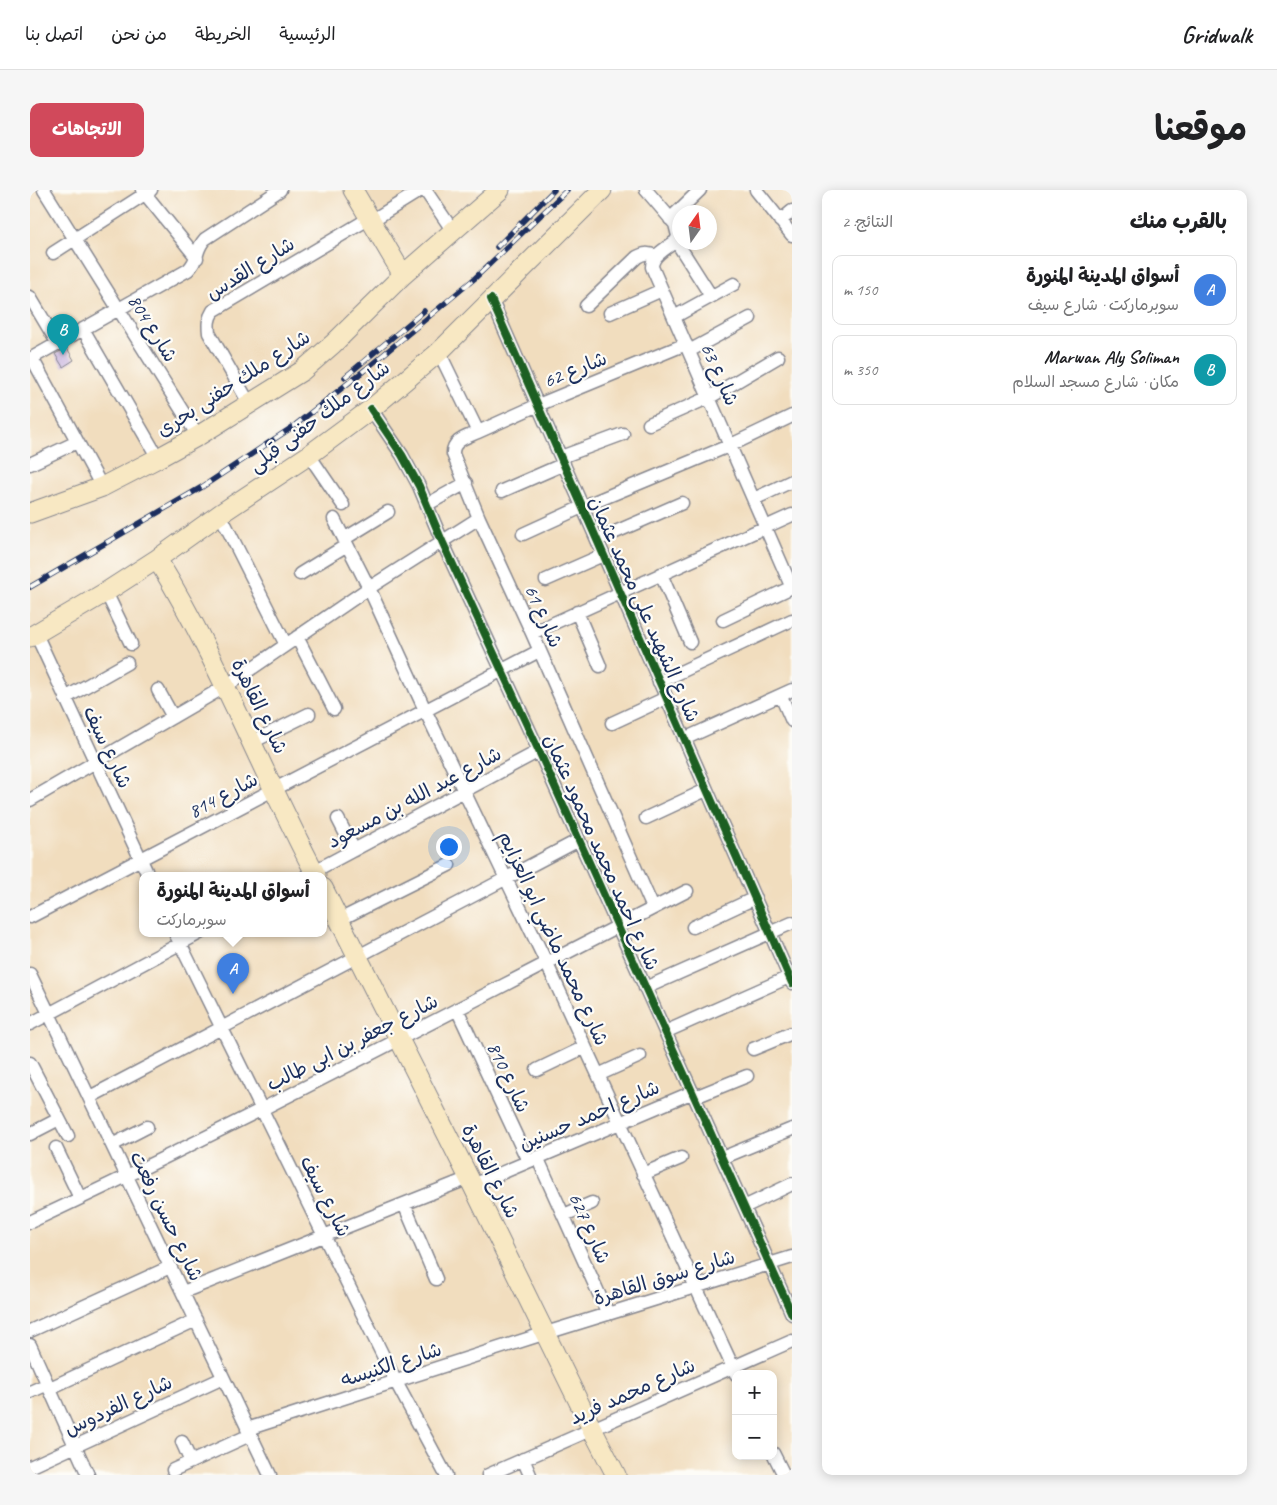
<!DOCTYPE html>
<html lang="ar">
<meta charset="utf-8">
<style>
body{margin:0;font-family:Caveat,"Playpen Sans Arabic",sans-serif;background:#f6f6f6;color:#202124;direction:rtl}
.controls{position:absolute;right:15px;bottom:15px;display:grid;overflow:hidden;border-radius:10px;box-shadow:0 2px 12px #0003}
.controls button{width:45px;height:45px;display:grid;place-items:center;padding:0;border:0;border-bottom:1px solid #e0e0e0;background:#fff;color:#202124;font:25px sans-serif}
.compass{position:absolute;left:642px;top:15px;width:45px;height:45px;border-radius:50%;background:#fff;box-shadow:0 2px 12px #0003;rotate:14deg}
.you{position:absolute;left:418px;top:656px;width:18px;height:18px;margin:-12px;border:4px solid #fff;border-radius:50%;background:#1a73e8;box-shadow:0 0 0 8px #1a73e833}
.badge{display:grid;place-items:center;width:32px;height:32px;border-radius:50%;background:#d1495b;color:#fff;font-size:16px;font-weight:700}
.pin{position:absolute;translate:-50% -41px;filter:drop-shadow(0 1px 2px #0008)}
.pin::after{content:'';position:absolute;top:26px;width:18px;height:15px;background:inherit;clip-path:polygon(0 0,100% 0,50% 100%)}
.popup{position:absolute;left:109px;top:682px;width:188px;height:65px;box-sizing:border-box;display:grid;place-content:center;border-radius:10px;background:#fff;filter:drop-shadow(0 1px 4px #0005);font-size:16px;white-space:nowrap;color:#757577}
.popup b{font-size:19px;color:#202124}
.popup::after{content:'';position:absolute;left:50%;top:100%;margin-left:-10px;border:10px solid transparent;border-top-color:#fff}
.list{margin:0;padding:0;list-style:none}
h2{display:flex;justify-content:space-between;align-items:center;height:65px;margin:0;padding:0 20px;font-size:21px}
h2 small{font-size:16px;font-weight:400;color:#757577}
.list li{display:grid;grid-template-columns:32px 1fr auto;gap:15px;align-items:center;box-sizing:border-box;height:70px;margin:0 10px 10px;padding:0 10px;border:1px solid #e0e0e0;border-radius:10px}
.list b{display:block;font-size:19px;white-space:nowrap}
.list p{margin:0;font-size:16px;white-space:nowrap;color:#757577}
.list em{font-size:16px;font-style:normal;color:#757577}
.map{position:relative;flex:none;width:762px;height:1285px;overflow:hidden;direction:ltr;border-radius:10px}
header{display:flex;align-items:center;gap:30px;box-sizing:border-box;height:70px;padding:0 25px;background:#fff;border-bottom:1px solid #e0e0e0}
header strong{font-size:24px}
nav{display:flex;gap:28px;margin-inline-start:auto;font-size:18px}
.intro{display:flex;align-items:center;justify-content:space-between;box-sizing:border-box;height:120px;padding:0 30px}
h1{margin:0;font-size:35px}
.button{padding:12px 22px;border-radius:10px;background:#d1495b;color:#fff;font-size:18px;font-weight:700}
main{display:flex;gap:30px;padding:0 30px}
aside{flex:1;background:#fff;border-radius:10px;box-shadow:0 2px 12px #0003}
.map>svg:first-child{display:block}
.building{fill:#bfa8da}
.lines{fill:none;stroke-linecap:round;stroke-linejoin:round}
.street-casing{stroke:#86868e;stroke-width:15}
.secondary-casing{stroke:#86868e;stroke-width:21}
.street{stroke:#fff;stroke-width:12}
.secondary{stroke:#f8e8c3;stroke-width:19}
.rail-casing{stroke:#1b2f5e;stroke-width:5.5}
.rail{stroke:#fdfcf7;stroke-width:4;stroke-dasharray:11;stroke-linecap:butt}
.cycleway-casing{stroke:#fdfcf7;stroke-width:11}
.cycleway{stroke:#1b5e20;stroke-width:8}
.labels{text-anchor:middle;stroke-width:4.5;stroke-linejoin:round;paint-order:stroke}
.street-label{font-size:20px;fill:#1b2f5e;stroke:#fdfcf7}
</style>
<header>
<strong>Gridwalk</strong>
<nav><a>الرئيسية</a><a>الخريطة</a><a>من نحن</a><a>اتصل بنا</a></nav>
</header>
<div class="intro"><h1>موقعنا</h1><a class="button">الاتجاهات</a></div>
<main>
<aside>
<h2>بالقرب منك<small>النتائج: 2</small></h2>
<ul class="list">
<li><span class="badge" style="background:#3f7fe0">A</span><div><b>أسواق المدينة المنورة</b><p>سوبرماركت · شارع سيف</p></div><em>150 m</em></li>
<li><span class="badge" style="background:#0f9aa8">B</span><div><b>Marwan Aly Soliman</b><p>مكان · شارع مسجد السلام</p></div><em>350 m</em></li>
</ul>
</aside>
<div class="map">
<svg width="762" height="1285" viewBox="0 0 762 1285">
<rect width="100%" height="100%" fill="#fdfcf7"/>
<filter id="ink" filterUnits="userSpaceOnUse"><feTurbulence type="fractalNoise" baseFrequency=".02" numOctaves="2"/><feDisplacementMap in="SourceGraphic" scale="10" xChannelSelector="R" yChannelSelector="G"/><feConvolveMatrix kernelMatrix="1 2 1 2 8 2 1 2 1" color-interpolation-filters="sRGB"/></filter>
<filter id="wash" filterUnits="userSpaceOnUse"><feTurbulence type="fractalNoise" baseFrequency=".0096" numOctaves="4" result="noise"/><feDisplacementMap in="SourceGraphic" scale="20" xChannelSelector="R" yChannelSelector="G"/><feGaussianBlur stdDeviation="1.12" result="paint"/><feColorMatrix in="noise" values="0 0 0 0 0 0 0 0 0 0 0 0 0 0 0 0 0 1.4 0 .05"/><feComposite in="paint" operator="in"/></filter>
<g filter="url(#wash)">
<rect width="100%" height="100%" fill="#f1ddbe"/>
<g id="blocks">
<path class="building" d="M 37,158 L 44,170 L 33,177 L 25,164 Z"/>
</g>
</g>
<g filter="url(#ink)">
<use href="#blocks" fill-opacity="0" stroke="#86868e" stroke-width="1"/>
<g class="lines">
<defs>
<path id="street" d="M 14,0 L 168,246
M 112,0 L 167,68
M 395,0 L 423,41
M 616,0 L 645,34 L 648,46 L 646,51 C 637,58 622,65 622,77 L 762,398
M 726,0 L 762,45
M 640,29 L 670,0
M 341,31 L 391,0
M 750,31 L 762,21
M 646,51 L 681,106
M 23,63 L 121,0
M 0,107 L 28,154
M 461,109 L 762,793
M 556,116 L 607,67 C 614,63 618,63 626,66
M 580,123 L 632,100
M 644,127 L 704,94
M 53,139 L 128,268
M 659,161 L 720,128
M 409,162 L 448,242 C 437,247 422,250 423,264 L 449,328 L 502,443 L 623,718
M 2,168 L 72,297
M 0,169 L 158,80 C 170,68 164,61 175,49 L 250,0
M 219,213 L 179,143 C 178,134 178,129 183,121 L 340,28
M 341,219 L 372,265 L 389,296 L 412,351 L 509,561 L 762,1124
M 619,234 L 680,207 L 748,167
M 448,242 L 508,215 L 656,154
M 279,265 L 313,315
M 531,267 L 593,244
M 0,274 L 47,252
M 472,301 L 534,274
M 724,309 L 762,291
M 398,314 L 436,293
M 190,324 L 256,455
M 304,329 L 339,398 L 395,520 L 516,772 L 706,1184
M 493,344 L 552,317 L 701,255 L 762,226
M 314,349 L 358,322
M 567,350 L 652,313
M 270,384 L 317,355
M 631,384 L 660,452
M 516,390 L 573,365
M 76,402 L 101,454
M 547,422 L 570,476
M 693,430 L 762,397
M 502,443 L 762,325
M 6,444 L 118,685
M 267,447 L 304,519
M 629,492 L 762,430
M 128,500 L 143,527
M 751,506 L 762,531
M 35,508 L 97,473
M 582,533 L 636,508
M 654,549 L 762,500
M 222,552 L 279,524
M 0,610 L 196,496 L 339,398 L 449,328
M 616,628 L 676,600
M 308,629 L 324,660
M 277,685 L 509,561
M 0,727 L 509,461
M 309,730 L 419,675
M 663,737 L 725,708
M 145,743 L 366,1192 L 416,1285
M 0,784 L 240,1285
M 615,798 L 762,733
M 427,819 L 498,971
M 0,834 L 170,743
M 635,842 L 759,787
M 723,859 L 762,843
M 0,873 L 38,946
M 507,880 L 555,857
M 568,885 L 610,866
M 60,907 L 549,650
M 665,907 L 717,886
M 0,944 L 29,929
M 82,955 L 117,937
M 26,958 L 50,1008
M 507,967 L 578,1124
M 692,968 L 762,939
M 613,984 L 651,968
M 443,995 L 663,902
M 374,1014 L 406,1089
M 714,1017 L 762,994
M 534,1025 L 562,1013
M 0,1032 C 223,928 439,812 657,701
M 153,1102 L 439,988
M 0,1141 L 140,1077
M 0,1155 L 58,1285
M 20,1198 L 166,1130
M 0,1202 L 18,1194
M 217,1239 L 516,1143 L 762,1067
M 152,1252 L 161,1272
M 743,1263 L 754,1285
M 493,1269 L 500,1285
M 0,1277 L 193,1188
M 143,1280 L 220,1245
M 458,1285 L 762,1151"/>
<path id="secondary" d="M 323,0 L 373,85
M 0,323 L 72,297 L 128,268 L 168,246 L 272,181 L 303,154 L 373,85 L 470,0
M 127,369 C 189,470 231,581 286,685
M 0,447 L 76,402 L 127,369 L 190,324 L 279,265 L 341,219 L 409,162 L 572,0
M 293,698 L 439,988 L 562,1239 L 586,1285"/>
</defs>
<use href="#street" class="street-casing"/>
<use href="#secondary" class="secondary-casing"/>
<use href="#street" class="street"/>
<use href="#secondary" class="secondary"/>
<defs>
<path id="rail" d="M 467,57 L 524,0
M 315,187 L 394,121
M 0,397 L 172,297 L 264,236 L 336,179 L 444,89 L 537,0"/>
</defs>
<use href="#rail" class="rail-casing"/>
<use href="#rail" class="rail"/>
<defs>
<path id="cycleway" d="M 461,109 L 762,793
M 341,219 L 372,265 L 389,296 L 412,351 L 509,561 L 762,1124"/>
</defs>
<use href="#cycleway" class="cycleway-casing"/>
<use href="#cycleway" class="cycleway"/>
</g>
</g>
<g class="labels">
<g class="street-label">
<text transform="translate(220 78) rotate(-32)" y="7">شارع القدس</text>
<text transform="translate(123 138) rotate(58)" y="7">شارع 804</text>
<text transform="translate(545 179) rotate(-22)" y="7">شارع 62</text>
<text transform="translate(690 184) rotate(66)" y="7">شارع 63</text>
<text transform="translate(203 193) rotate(-33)" y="7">شارع ملك حفنى بحرى</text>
<text transform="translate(289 226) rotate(-37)" y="7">شارع ملك حفنى قبلى</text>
<text transform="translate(615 419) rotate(66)" y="7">شارع الشهيد على محمد عثمان</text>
<text transform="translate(514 426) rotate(66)" y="7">شارع 61</text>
<text transform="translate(230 516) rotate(64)" y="7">شارع القاهرة</text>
<text transform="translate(78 557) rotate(65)" y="7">شارع سيف</text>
<text transform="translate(193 605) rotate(-28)" y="7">شارع 814</text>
<text transform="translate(384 607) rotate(-28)" y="7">شارع عبد الله بن مسعود</text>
<text transform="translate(572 662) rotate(66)" y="7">شارع احمد محمد محمود عثمان</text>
<text transform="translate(524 748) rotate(65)" y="7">شارع محمد ماضي ابو العزايم</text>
<text transform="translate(322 852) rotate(-27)" y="7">شارع جعفر بن ابى طالب</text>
<text transform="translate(479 887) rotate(65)" y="7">شارع 810</text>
<text transform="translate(559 925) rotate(-23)" y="7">شارع احمد حسنين</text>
<text transform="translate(461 981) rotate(63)" y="7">شارع القاهرة</text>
<text transform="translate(296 1006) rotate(63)" y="7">شارع سيف</text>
<text transform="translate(137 1026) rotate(64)" y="7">شارع حسن رفعت</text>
<text transform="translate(560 1038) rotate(66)" y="7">شارع 627</text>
<text transform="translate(634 1087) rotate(-17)" y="7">شارع سوق القاهرة</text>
<text transform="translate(361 1174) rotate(-18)" y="7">شارع الكنيسه</text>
<text transform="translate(602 1201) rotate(-24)" y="7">شارع محمد فريد</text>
<text transform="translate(88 1215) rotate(-25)" y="7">شارع الفردوس</text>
</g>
</g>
</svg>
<div class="controls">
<button>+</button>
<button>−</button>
</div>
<svg class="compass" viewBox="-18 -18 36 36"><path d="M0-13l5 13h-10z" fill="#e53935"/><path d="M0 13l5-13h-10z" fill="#757577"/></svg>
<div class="you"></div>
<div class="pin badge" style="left:203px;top:804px;background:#3f7fe0">A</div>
<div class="popup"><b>أسواق المدينة المنورة</b>سوبرماركت</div>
<div class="pin badge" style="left:33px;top:165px;background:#0f9aa8">B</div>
</div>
</main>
